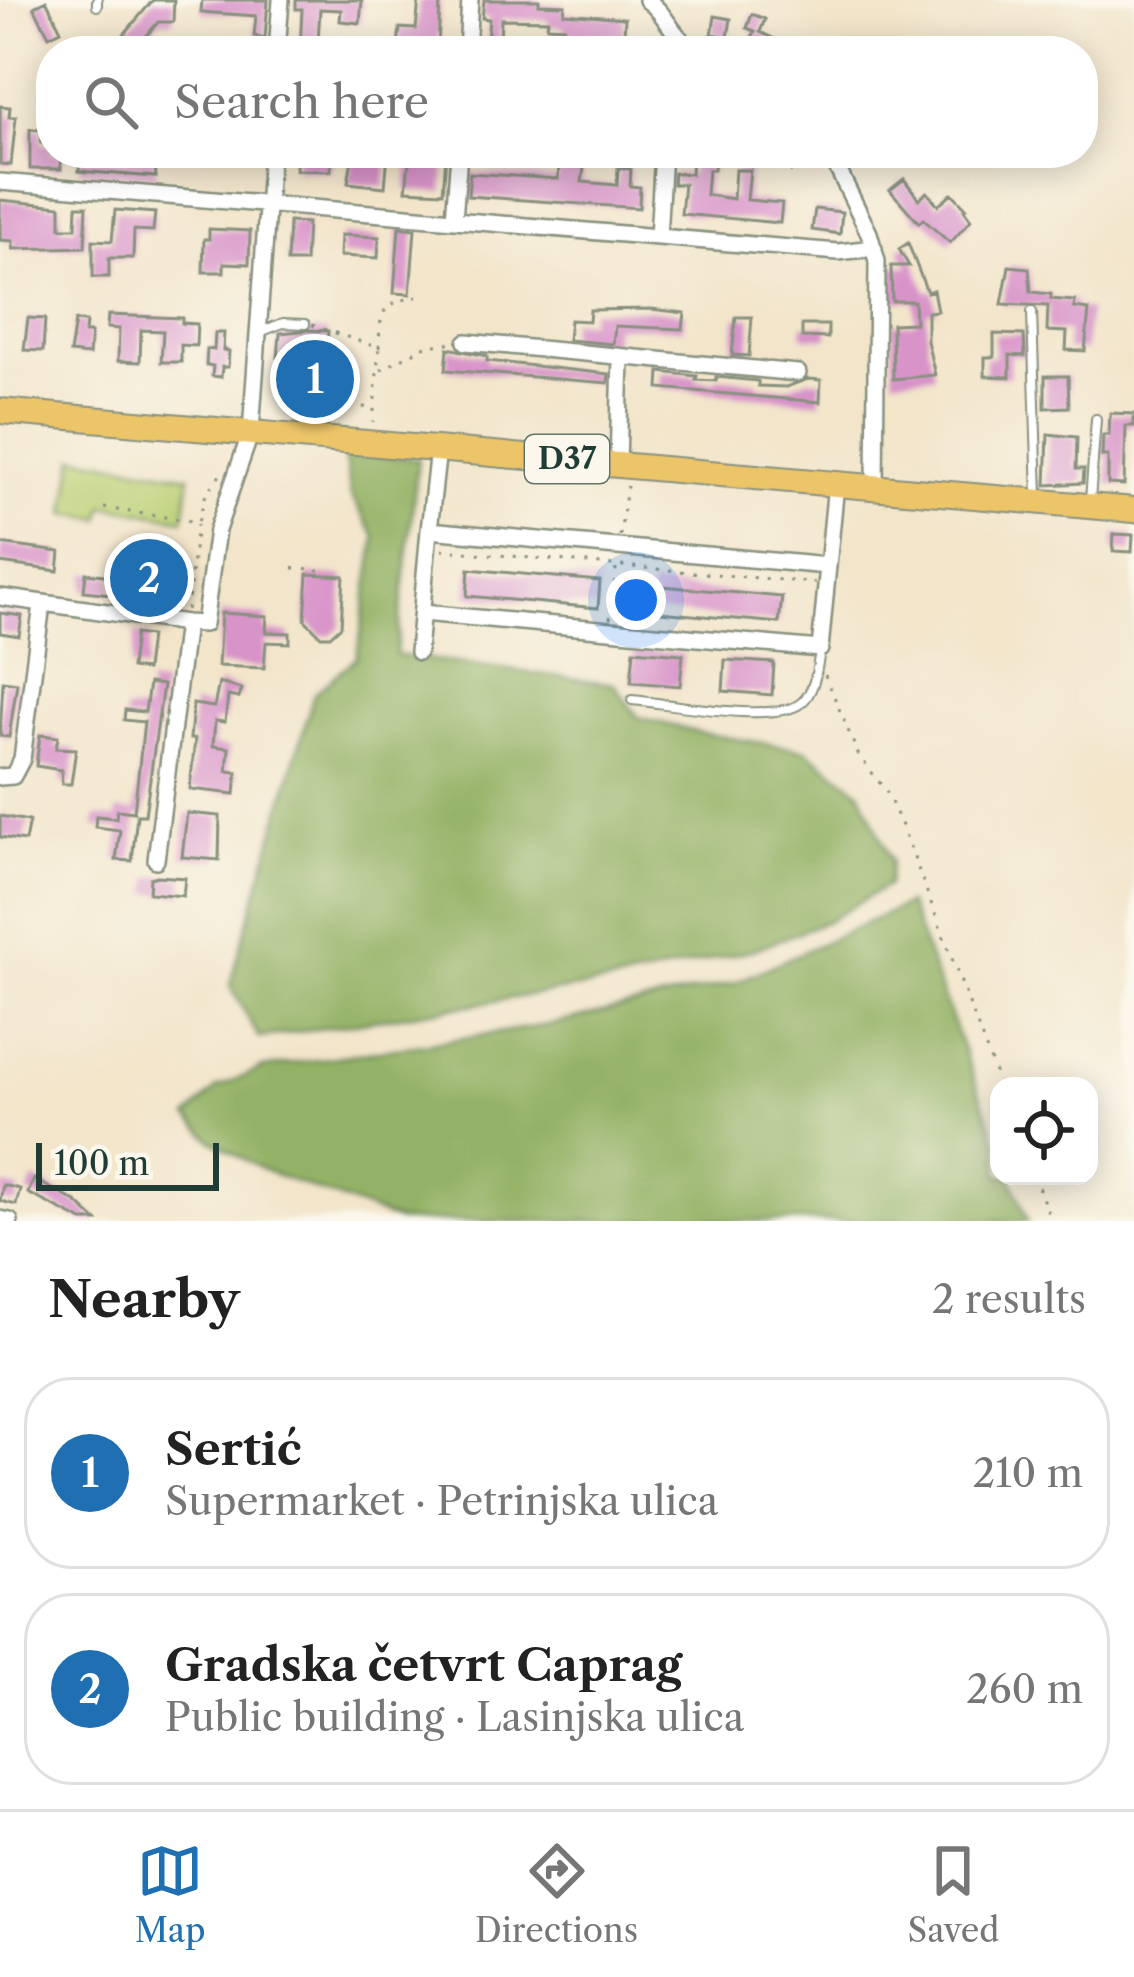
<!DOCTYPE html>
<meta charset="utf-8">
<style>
body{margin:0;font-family:"Libre Caslon Text",serif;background:#f2f2f2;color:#222}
.controls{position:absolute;right:36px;bottom:36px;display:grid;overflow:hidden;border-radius:24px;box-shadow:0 6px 30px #0003}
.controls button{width:108px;height:108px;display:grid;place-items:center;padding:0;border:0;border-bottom:3px solid #e0e0e0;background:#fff;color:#222;font:60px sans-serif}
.scale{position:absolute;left:36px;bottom:30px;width:183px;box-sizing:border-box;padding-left:12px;border:6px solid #1f3d34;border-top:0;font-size:33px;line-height:42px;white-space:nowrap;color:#1f3d34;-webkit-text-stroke:9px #fbf7ec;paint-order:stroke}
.you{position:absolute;left:636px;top:600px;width:42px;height:42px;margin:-30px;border:9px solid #fff;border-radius:50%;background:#1a73e8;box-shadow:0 0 0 18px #1a73e833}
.badge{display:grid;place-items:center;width:78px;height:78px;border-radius:50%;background:#1f6fb2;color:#fff;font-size:39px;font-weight:700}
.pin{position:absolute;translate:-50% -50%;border:6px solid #fff;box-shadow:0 3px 12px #0006}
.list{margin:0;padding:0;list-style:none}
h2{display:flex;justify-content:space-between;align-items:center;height:156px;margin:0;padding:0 48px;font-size:51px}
h2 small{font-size:39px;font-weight:400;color:#767676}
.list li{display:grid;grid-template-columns:78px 1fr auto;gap:36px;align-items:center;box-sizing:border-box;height:192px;margin:0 24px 24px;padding:0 24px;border:3px solid #e0e0e0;border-radius:48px}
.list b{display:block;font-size:45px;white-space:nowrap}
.list p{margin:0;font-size:39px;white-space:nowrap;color:#767676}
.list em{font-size:39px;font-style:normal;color:#767676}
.icon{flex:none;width:66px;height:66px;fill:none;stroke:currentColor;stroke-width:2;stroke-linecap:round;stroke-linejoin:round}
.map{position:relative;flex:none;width:1134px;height:1221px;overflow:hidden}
.search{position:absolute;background:#fff;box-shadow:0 6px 30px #0003;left:36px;right:36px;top:36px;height:132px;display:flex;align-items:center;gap:30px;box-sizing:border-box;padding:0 42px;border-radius:48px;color:#767676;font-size:45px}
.sheet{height:588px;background:#fff}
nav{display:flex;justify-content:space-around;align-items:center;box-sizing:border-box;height:168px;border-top:3px solid #e0e0e0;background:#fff;font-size:33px;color:#767676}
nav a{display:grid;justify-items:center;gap:6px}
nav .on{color:#1f6fb2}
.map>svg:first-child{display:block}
.green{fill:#bbd074;stroke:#6d8654;stroke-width:3}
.forest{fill:#94b266;stroke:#5a784d;stroke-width:3}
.building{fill:#d893c9}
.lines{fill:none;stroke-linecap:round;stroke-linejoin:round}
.service-casing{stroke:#88917f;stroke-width:12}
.minor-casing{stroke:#88917f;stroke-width:20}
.primary-casing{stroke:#88917f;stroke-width:28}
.path{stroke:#88917f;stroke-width:3;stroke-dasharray:3 9;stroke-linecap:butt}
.service{stroke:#fff;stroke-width:8}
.minor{stroke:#fff;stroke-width:15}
.primary{stroke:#edc569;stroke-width:24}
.labels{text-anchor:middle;stroke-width:12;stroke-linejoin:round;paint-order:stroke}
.shield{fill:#fbf7ec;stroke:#61756b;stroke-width:3}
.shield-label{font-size:30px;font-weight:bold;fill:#1f3d34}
</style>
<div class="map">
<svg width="1134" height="1221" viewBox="0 0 1134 1221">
<rect width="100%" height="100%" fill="#fbf7ec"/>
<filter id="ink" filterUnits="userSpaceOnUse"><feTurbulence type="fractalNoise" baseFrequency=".00833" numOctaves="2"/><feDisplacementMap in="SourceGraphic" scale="24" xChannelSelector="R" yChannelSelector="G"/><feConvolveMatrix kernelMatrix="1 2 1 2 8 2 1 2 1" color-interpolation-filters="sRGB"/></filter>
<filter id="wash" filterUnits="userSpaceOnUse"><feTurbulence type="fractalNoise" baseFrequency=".004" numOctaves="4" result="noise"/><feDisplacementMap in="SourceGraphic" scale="48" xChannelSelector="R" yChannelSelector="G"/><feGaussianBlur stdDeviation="2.7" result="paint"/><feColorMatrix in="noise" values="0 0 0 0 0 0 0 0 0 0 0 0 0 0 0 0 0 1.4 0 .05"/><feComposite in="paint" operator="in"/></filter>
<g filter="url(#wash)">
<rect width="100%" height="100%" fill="#f2e5ca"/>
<path class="green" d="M 75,457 L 190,476 L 184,519 L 104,506 L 101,519 L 66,514 Z"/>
<path class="forest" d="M 344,453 L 418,459 L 396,655 L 614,684 L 638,717 L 700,733 L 806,750 L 861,792 L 891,861 L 888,885 L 827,921 L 755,949 L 622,981 L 259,1038 L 230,985 L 314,694 L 357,657 L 376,537 L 351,496 Z
M 908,904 L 999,1145 L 999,1176 L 1011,1176 L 1028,1221 L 398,1221 L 263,1170 L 214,1142 L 188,1117 L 217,1088 L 263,1068 L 549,1025 L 734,983 Z"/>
<g id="blocks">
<path class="building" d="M 46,0 L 61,30 L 49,36 L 34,7 Z
M 153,0 L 174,0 L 173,22 L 158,22 L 134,51 L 80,51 L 80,37 L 121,38 Z
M 202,0 L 268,0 L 265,38 L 254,36 L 256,16 L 201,12 Z
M 296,0 L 362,0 L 360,23 L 340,21 L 341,10 L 320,9 L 318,41 L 356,44 L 356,51 L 300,51 L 302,9 L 296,9 Z
M 419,0 L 440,0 L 438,51 L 418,51 L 419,45 L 398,44 L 400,28 L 416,29 Z
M 484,0 L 539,0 L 539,4 L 565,5 L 564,13 L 625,18 L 624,37 L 563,36 L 564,27 L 547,26 L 548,20 L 501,19 L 500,41 L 527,43 L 527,51 L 486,51 L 489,19 L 482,18 Z
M 752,14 L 765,19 L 760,32 L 777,40 L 772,51 L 748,46 L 755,31 L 747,28 Z
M 715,16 L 731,19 L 728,37 L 712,34 Z
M 0,106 L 10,107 L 9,117 L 16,117 L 11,165 L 0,164 Z
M 30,129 L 42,130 L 41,143 L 51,146 L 51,153 L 61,153 L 61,169 L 30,169 Z
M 80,153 L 110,153 L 110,159 L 128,160 L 129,153 L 154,153 L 156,177 L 79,171 Z
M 296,153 L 332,153 L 331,171 L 296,170 Z
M 353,153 L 388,153 L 385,187 L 348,183 Z
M 410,153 L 446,156 L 443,192 L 406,190 Z
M 576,153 L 586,153 L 582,182 L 617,185 L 618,168 L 631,169 L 630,186 L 640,187 L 639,208 L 468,196 L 470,173 L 558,179 L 560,154 Z
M 692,153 L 715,153 L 714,170 L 708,170 L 706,195 L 733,199 L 735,170 L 750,170 L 747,200 L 782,203 L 780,223 L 681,214 L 684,184 L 673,184 L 674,173 L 691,174 Z
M 781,153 L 805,153 L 809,161 L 791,171 Z
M 904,179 L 919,199 L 927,192 L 938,205 L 952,193 L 966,208 L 964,210 L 971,220 L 950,243 L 923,219 L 919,223 L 890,190 Z
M 0,200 L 61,206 L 61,228 L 76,228 L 77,206 L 87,206 L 85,247 L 13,249 L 13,241 L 0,240 Z
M 815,209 L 842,212 L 840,234 L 812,230 Z
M 115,210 L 155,213 L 153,231 L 134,230 L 133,258 L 109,258 L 109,277 L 93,277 L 93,240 L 112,241 Z
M 289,222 L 307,223 L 305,262 L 287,262 Z
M 399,227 L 415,229 L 410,294 L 394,293 Z
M 209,229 L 250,231 L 249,264 L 224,263 L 224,272 L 203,272 L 204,239 L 209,239 Z
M 341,235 L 379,237 L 378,258 L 340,256 Z
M 908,243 L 927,292 L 933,290 L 937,311 L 927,312 L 927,341 L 935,375 L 893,379 L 892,324 L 915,323 L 914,301 L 892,301 L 891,266 L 909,266 L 899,249 Z
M 1009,266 L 1029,268 L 1031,292 L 1051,294 L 1051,299 L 1075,301 L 1074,308 L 1089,310 L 1085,351 L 1066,350 L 1067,332 L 1047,331 L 1048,306 L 1002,304 Z
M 651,309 L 685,313 L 683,329 L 615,326 L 613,344 L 568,340 L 570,320 L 589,321 L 590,310 Z
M 108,315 L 182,318 L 182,323 L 197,324 L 196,346 L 181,345 L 181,362 L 161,362 L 163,331 L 141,330 L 140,362 L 118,361 L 119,329 L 107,328 Z
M 736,317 L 752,317 L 749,356 L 732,355 Z
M 28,318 L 45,319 L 43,351 L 24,350 Z
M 75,321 L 86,322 L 85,333 L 91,333 L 89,355 L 70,353 Z
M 802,325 L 828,325 L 828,338 L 802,337 Z
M 310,330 L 328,331 L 323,405 L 280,401 L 281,384 L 276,384 L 280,333 Z
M 215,333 L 224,333 L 223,350 L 229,351 L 228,367 L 222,367 L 221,377 L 212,376 L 213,366 L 206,365 L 207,349 L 214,350 Z
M 994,334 L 1024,335 L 1025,356 L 1010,355 L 1010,377 L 985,376 L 985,357 L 994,357 Z
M 448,348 L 487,356 L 487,361 L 609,374 L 608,383 L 446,370 Z
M 660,372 L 697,376 L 696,380 L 716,381 L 716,377 L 758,381 L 758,386 L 786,387 L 808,379 L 821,380 L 820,402 L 659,388 Z
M 1045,376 L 1068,376 L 1069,407 L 1045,408 Z
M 1110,413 L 1134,414 L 1134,426 L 1126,426 L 1124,485 L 1108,484 L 1108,456 L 1102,456 L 1103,435 L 1109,435 Z
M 1048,434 L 1077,437 L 1076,469 L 1084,469 L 1083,483 L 1046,485 Z
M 1114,534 L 1133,535 L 1132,552 L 1113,551 Z
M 0,544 L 60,552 L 58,571 L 0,563 Z
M 161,560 L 178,562 L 173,599 L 141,590 L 144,564 L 160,566 Z
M 469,569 L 600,581 L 598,608 L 467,596 Z
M 86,573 L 113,576 L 111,594 L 84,591 Z
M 308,574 L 344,576 L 341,626 L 330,636 L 321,636 L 305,620 Z
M 651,585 L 782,597 L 779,623 L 648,611 Z
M 0,613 L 22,616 L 19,636 L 0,633 Z
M 221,613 L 267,616 L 266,632 L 290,633 L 290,643 L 266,642 L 264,668 L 218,666 Z
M 135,634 L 150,636 L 146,670 L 131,668 Z
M 634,650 L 683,654 L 680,686 L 631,682 Z
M 725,660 L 774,663 L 772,695 L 723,691 Z
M 3,681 L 17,683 L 9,737 L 0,736 Z
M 149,683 L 163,685 L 145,815 L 137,815 L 132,861 L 116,860 L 120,830 L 95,827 L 96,816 L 116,818 L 117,810 L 134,812 L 144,722 L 124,720 L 125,710 L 145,712 Z
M 219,683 L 242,689 L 239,698 L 228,696 L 225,722 L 215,721 L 213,746 L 229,748 L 227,771 L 237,772 L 235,794 L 190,789 L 195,739 L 190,739 L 193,704 L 214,707 Z
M 40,735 L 58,737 L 56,748 L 76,749 L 71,784 L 62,784 L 61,770 L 36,766 Z
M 187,813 L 220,816 L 219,860 L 182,857 Z
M 0,816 L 29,821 L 25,841 L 0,837 Z
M 157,876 L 185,878 L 183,896 L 149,893 L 150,878 Z
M 34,1179 L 76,1202 L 97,1221 L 83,1221 L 28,1193 Z
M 3,1185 L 20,1189 L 16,1205 L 0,1201 Z"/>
</g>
</g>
<g filter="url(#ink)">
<use href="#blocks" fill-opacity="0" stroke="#88917f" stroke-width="3"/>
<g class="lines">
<defs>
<path id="service" d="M 97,6 L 97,0
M 1032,312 L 1038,496
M 260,332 L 283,323 L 305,324
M 1090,501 L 1096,419
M 632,700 C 667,703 776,724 801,703 C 815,692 817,668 820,651"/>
<path id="minor" d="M 647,0 C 670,16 672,42 700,51
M 277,51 L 281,0
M 467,51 L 470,0
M 830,153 L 869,233 L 877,261 L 875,487
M 0,182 L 838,252 L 874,248
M 454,219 L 459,153
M 658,237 L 663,153
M 466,342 L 798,373
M 438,449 L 429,530 L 828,566 L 836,484
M 618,464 L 621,358
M 0,597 L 186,623
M 422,613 L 820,649 L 828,566
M 418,652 L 429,530
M 0,777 L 13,776 L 22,759 L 42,604
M 156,860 L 186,623 L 204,624 L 217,530 L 251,432 L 271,153
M 0,1219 L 10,1221"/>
<path id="primary" d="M 0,411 L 1134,510"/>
</defs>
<use href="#service" class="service-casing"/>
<use href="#minor" class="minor-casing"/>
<use href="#primary" class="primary-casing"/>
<path class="path" d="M 312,325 L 379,348 L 373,422
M 379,348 C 380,313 380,303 417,297
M 381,370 L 423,347 L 455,342
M 339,404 L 371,408
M 104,508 L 198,522 L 205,497 L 220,475
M 620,536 L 627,486
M 442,550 L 815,583
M 293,568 L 317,569 L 325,575
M 187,610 L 197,524
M 610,619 L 616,569
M 825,675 L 858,754 L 886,791 L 902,826 L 1000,1086
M 1034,1176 L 1051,1221"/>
<use href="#service" class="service"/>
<use href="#minor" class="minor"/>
<use href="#primary" class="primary"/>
</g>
</g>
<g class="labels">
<rect class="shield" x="525" y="435" width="84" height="48" rx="9"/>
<g class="shield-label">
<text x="567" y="469">D37</text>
</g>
</g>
</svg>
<div class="controls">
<button><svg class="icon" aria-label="locate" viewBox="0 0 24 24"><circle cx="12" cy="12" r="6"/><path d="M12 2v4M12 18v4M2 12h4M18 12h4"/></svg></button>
</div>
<div class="scale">100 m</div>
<div class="you"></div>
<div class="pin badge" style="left:315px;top:379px">1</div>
<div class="pin badge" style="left:149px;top:578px">2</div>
<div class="search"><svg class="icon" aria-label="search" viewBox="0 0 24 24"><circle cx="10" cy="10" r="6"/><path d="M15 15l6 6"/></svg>Search here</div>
</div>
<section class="sheet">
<h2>Nearby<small>2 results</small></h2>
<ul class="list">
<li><span class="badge">1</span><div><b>Sertić</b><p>Supermarket · Petrinjska ulica</p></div><em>210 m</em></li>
<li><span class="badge">2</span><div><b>Gradska četvrt Caprag</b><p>Public building · Lasinjska ulica</p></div><em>260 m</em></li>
</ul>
</section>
<nav>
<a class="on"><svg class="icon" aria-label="map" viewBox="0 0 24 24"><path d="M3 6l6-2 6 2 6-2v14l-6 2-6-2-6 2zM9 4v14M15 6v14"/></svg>Map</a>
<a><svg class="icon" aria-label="directions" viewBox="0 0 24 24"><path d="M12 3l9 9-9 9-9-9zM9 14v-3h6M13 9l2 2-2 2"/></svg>Directions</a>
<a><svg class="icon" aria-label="saved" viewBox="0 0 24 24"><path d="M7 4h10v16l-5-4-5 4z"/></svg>Saved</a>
</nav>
